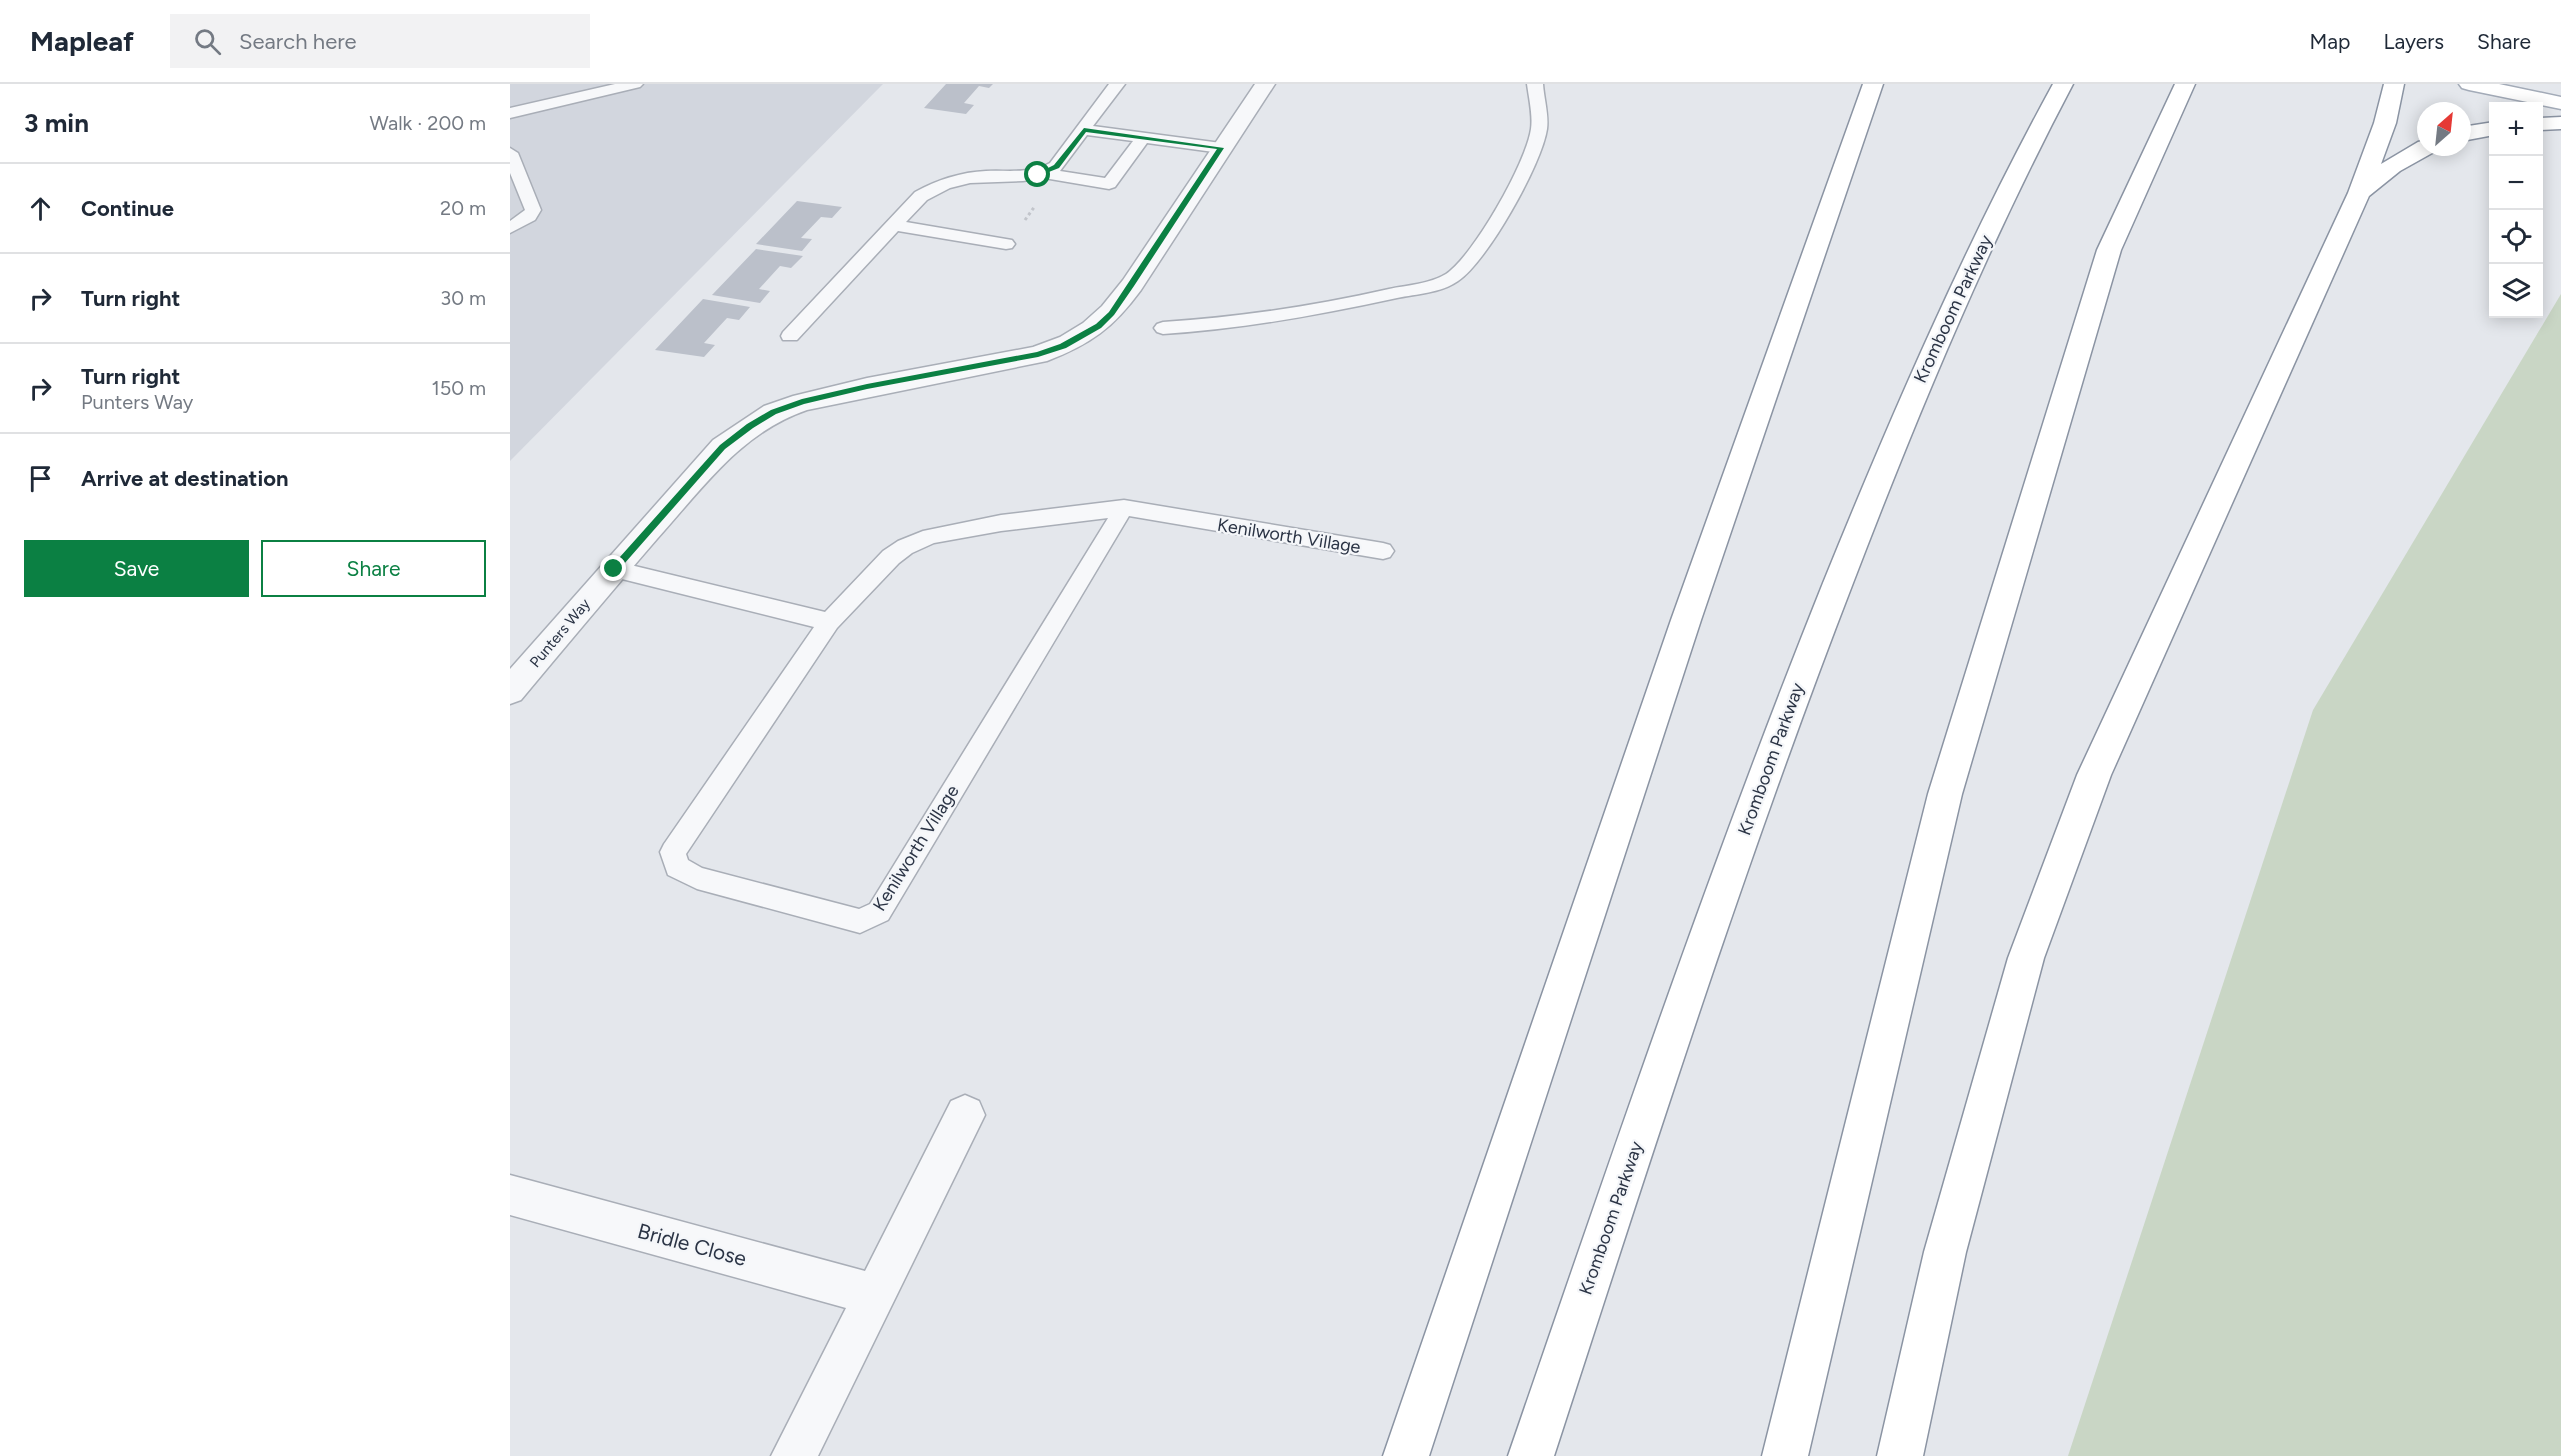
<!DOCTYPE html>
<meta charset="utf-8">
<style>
body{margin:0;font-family:Figtree,sans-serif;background:#f2f2f3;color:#1f2937}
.controls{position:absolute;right:18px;top:18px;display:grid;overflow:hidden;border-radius:0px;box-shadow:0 3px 15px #0003}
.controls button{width:54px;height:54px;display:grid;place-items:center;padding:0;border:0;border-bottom:2px solid #e0e1e3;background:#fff;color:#1f2937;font:30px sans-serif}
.compass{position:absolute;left:1907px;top:18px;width:54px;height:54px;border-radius:50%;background:#fff;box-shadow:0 3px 15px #0003;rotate:27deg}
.stop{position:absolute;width:18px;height:18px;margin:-14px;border:4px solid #0b8043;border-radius:50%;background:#fff}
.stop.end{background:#0b8043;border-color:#fff;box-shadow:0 2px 6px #0008}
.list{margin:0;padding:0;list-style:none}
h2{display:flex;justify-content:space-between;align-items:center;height:78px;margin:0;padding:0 24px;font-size:26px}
h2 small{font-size:20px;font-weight:400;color:#747a83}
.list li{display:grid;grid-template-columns:39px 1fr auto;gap:18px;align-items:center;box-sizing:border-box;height:90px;padding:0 24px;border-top:2px solid #e0e1e3}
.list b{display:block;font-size:22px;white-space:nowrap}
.list p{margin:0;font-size:20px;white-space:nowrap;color:#747a83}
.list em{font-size:20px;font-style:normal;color:#747a83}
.actions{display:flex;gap:12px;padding:18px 24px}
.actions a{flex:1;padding:14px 0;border:2px solid #0b8043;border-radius:0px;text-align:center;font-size:21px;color:#0b8043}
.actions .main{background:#0b8043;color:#fff}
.icon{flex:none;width:33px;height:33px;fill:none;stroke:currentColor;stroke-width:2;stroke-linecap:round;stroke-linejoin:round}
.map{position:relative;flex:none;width:2051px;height:1372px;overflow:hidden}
header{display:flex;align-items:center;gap:36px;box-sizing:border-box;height:84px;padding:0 30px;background:#fff;border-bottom:2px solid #e0e1e3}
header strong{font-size:28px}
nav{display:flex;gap:33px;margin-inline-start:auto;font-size:21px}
.search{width:420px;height:54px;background:#f2f2f3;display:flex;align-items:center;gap:15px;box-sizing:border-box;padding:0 21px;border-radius:0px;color:#747a83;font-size:22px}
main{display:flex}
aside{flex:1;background:#fff}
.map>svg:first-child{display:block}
.built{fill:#d2d6de}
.green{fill:#c9d6c5}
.building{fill:#bbc0ca}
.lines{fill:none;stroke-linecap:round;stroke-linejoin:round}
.service-casing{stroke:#a9aeb7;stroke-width:3}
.minor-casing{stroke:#a9aeb7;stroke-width:3}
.primary-casing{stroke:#a3abb8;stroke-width:3}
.motorway-casing{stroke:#8b94a3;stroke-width:3}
.path{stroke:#c2c5cb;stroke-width:3;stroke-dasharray:3 3;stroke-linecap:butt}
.service{fill:#f7f8fa;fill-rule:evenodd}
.minor{fill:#f7f8fa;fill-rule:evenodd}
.primary{fill:#fff;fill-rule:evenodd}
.motorway{fill:#fff;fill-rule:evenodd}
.route{fill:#0b8043}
.labels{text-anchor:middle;stroke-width:4.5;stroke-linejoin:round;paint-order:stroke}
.far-street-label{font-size:15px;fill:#2b3445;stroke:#f4f6f9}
.street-label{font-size:18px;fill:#2b3445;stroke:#f4f6f9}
.near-street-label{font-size:21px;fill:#2b3445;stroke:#f4f6f9}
</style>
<header>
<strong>Mapleaf</strong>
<div class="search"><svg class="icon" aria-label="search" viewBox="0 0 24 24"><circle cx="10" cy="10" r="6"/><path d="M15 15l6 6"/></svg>Search here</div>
<nav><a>Map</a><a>Layers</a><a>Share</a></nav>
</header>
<main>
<aside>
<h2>3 min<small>Walk · 200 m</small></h2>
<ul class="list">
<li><svg class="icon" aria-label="ahead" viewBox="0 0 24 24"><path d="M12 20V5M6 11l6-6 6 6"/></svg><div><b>Continue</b></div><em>20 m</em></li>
<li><svg class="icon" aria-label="right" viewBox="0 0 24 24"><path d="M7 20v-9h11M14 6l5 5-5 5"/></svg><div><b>Turn right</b></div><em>30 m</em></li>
<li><svg class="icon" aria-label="right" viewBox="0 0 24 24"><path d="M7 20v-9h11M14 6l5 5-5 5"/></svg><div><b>Turn right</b><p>Punters Way</p></div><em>150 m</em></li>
<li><svg class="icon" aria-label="arrive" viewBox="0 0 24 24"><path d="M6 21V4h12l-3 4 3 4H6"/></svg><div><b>Arrive at destination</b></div></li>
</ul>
<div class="actions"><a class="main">Save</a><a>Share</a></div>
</aside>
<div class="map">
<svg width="2051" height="1372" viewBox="0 0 2051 1372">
<rect width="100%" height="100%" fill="#e4e7ec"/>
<path class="built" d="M 0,0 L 373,0 L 0,377 Z"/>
<path class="green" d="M 2051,210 L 2051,1372 L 1558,1372 L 1803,626 Z"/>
<path class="building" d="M 436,0 L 483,0 L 479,4 L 469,2 L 454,19 L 464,21 L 456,30 L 414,24 Z
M 287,117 L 332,123 L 322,134 L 311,133 L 291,154 L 302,155 L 292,167 L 246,160 Z
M 246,165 L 293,172 L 281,184 L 270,182 L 249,205 L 260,207 L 250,219 L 202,211 Z
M 193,215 L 240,223 L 229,236 L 217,234 L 194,259 L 205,261 L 194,273 L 145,266 Z"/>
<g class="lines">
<defs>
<path id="service" d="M 105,0 L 133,0 L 130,3 L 0,34 L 0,24 Z
M 599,0 L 615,0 L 583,42 L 711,59 L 719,64 L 711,69 L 637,59 L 605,103 L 599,105 L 534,94 L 513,97 L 460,99 L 440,104 L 417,116 L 396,138 L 496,155 L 502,156 L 505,160 L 502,164 L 496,165 L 388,147 L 287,256 L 273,256 L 271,252 L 273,248 L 405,108 C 427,96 451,88 476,87 C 499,86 520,90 540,79 ZM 577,51 L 623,57 L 595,94 L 550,87 Z
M 1017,0 L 1033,0 C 1034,15 1039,31 1037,45 C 1032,80 977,178 948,197 C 931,209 907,210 887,214 C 809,231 732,245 653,250 L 647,248 L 644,244 L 647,240 L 653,238 C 729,233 804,222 879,205 C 897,201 920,200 936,190 C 964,171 1016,79 1021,45 C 1023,31 1019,15 1017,0 Z
M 0,64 L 8,69 L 31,126 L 25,136 L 0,149 L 0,137 L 15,126 L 0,89 Z
M 614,416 L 873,459 L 880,461 L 884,467 L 880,473 L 873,475 L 619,432 L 378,836 L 350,849 L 187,805 L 158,791 L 150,768 L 154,760 L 304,543 L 96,491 L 93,485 L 96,479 L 104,477 L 315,528 L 373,467 L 388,457 L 413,447 L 491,431 ZM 598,434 L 360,820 L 349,825 L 192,784 L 178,776 L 176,770 L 327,544 L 389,479 L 402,469 L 424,459 L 491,447 Z"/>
<path id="minor" d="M 745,0 L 765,0 L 631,206 C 603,244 581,260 537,277 L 297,326 C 230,349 193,404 147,455 C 101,508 56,562 11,616 L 0,620 L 0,585 L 203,356 L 254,322 L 283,312 L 357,294 L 523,263 L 550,253 L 573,239 L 592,222 L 613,196 Z
M 455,1011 L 469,1017 L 475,1031 L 308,1372 L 261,1372 L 336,1224 L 0,1131 L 0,1091 L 355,1187 L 441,1017 Z"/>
<path id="primary" d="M 1949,0 L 1989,0 L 2051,13 L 2051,25 L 1959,6 L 1952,4 Z"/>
<path id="motorway" d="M 1353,0 L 1373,0 L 1191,536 L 919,1372 L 873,1372 L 1161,536 Z
M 1543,0 L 1563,0 C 1478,161 1408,329 1343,499 C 1232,786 1139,1080 1044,1372 L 998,1372 C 1099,1079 1198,786 1313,499 C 1382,329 1455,161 1543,0 Z
M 1665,0 L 1685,0 L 1611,166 L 1452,710 L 1298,1372 L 1252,1372 L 1418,710 L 1587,166 Z
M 1874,0 L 1894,0 L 1886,39 L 1871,80 L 1908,58 L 1916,56 L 1916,63 L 1927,63 L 1924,68 L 1890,87 L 1859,112 L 1601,691 L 1534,874 L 1456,1168 L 1413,1372 L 1367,1372 L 1414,1168 L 1498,874 L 1567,691 L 1838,109 L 1864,39 Z
M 2051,33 L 2051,45 L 2028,46 L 2028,34 Z
M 1984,38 L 1984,51 L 1952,57 L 1952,43 Z"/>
</defs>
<use href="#service" class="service-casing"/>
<use href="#minor" class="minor-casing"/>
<use href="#primary" class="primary-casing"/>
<use href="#motorway" class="motorway-casing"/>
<path class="path" d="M 515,136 L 525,122"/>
<use href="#service" class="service"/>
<use href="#minor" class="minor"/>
<use href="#primary" class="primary"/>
<use href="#motorway" class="motorway"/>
</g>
<path class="route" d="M 574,44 L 714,64 L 624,202 L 604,231 L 591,244 L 556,264 L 528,273 L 357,305 L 294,320 L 266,330 L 243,344 L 215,365 L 107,488 L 101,488 L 101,483 L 210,361 L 237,340 L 261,326 L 292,315 L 357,300 L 527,268 L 550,260 L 586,240 L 599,228 L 707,65 L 576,48 L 549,84 L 526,93 L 526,90 L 544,81 Z"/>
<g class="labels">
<g class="far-street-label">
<text transform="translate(50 549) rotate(-50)" y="5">Punters Way</text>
</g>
<g class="street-label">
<text transform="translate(1443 225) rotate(-65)" y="6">Kromboom Parkway</text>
<text transform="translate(779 452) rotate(9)" y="6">Kenilworth Village</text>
<text transform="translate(1261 675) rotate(-70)" y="6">Kromboom Parkway</text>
<text transform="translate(406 764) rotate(-58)" y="6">Kenilworth Village</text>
<text transform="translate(1101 1134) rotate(-71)" y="6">Kromboom Parkway</text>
</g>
<g class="near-street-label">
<text transform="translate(182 1161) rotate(15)" y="7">Bridle Close</text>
</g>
</g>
</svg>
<div class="controls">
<button>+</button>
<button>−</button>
<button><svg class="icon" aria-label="locate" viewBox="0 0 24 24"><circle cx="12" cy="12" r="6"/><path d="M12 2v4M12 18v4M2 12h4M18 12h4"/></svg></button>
<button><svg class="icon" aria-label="layers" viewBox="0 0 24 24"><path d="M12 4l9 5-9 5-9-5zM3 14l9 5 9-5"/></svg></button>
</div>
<svg class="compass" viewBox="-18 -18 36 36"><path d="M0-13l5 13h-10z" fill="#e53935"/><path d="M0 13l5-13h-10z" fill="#747a83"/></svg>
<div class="stop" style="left:528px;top:91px"></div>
<div class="stop end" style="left:104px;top:485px"></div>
</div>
</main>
